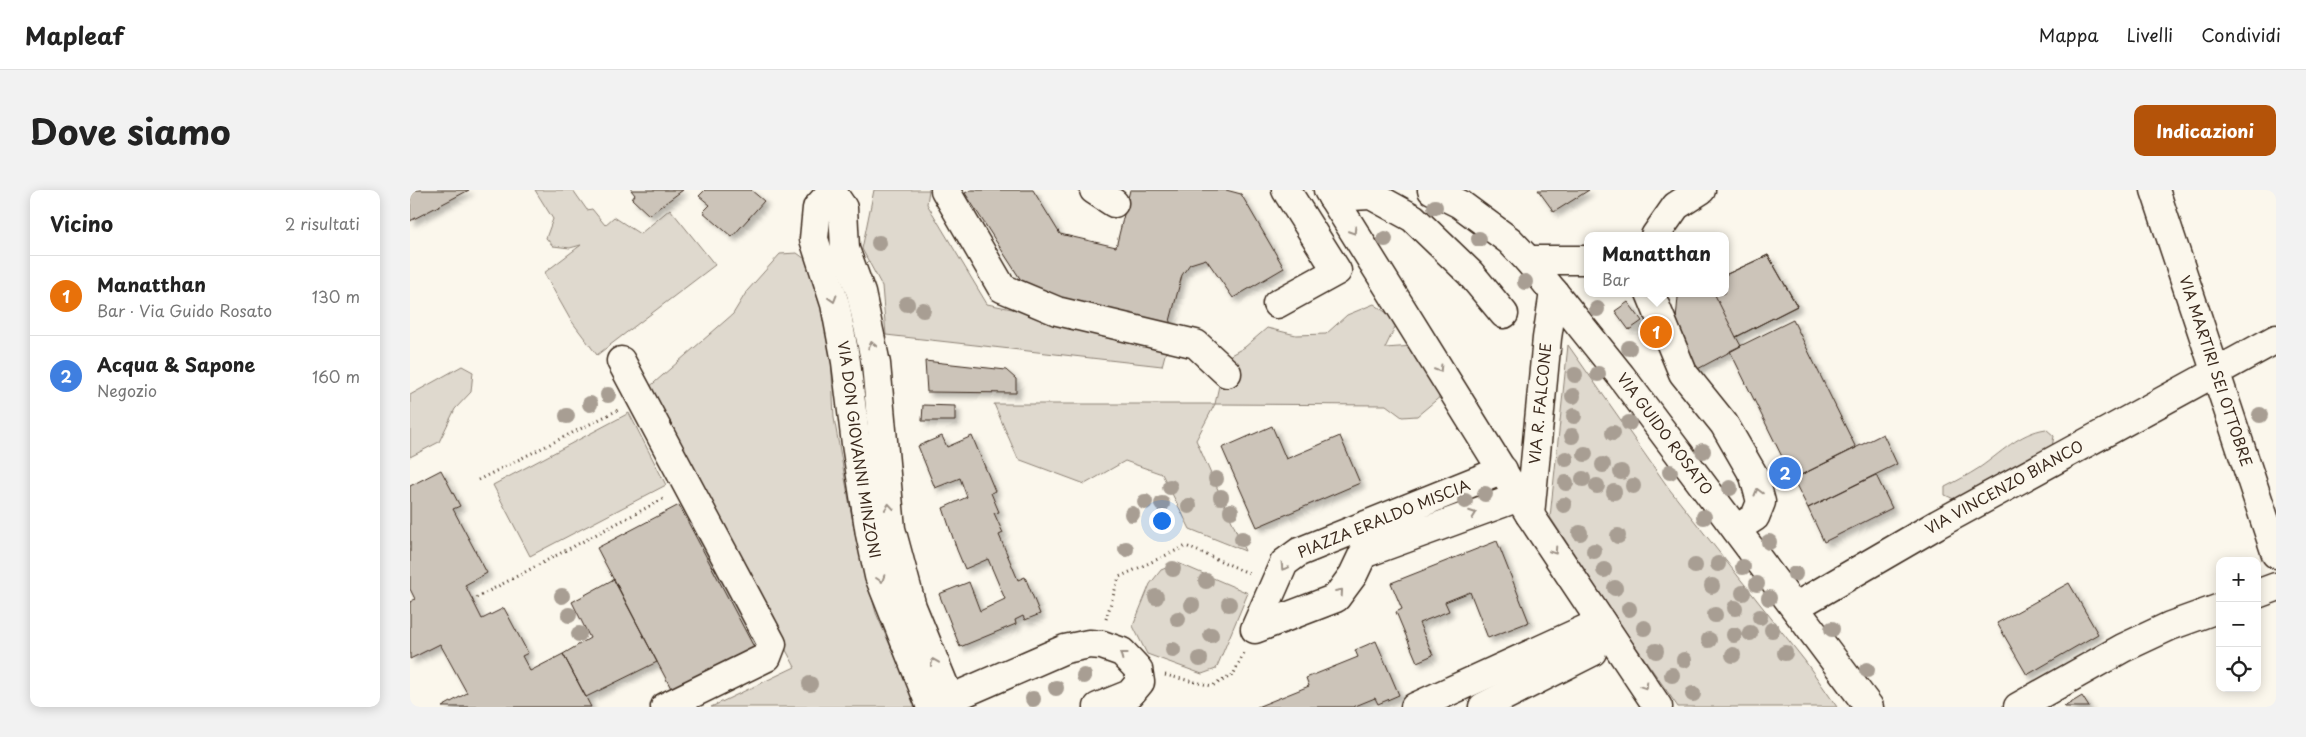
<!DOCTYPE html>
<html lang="it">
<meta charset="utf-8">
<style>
body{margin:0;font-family:"Playpen Sans",sans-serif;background:#f2f2f2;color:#222}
.controls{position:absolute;right:15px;bottom:15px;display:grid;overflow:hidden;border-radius:10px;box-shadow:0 2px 12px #0003}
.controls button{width:45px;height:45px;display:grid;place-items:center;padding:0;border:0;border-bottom:1px solid #e0e0e0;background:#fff;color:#222;font:25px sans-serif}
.you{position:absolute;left:751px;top:330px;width:18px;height:18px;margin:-12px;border:4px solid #fff;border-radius:50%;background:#1a73e8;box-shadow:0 0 0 8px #1a73e833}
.badge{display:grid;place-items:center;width:32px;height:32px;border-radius:50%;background:#b45309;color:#fff;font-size:16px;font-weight:700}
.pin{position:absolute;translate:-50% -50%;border:2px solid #fff;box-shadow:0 1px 5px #0006}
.popup{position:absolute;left:1174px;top:42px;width:145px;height:65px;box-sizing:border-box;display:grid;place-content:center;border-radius:10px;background:#fff;filter:drop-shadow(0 1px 4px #0005);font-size:16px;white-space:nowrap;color:#767676}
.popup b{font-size:19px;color:#222}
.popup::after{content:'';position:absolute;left:50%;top:100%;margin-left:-10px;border:10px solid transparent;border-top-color:#fff}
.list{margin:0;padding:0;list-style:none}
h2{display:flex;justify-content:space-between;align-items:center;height:65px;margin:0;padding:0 20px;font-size:21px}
h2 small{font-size:16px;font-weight:400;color:#767676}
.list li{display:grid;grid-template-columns:32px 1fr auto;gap:15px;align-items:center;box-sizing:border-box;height:80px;padding:0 20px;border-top:1px solid #e0e0e0}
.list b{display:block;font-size:19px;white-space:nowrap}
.list p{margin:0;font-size:16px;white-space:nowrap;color:#767676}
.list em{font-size:16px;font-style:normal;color:#767676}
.icon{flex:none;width:28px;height:28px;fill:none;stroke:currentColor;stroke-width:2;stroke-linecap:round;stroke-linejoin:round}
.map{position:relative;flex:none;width:1866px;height:517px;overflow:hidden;border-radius:10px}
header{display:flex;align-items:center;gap:30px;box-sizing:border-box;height:70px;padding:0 25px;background:#fff;border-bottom:1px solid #e0e0e0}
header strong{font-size:24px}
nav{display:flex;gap:28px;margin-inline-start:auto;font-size:18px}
.intro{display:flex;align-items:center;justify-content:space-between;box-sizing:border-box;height:120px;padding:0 30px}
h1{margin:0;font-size:35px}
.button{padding:12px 22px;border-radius:10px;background:#b45309;color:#fff;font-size:18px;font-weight:700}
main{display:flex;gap:30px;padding:0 30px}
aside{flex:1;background:#fff;border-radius:10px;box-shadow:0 2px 12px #0003}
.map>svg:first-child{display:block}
.green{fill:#dfd9ce;stroke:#8d8276}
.building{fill:#ccc4b9;stroke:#3b2a1e;filter:url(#shadow)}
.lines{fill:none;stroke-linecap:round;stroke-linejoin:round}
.minor-casing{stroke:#3b2a1e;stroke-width:31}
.path{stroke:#3b2a1e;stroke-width:3;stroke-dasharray:1 4;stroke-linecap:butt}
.minor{stroke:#fbf7ec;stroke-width:28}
.tree{fill:#a89e93}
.oneway{stroke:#9b9085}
.labels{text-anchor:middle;stroke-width:4;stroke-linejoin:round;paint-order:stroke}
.street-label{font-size:15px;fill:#3b2a1e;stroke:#fbf7ec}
</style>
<header>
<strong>Mapleaf</strong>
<nav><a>Mappa</a><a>Livelli</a><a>Condividi</a></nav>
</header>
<div class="intro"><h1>Dove siamo</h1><a class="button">Indicazioni</a></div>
<main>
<aside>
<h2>Vicino<small>2 risultati</small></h2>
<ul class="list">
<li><span class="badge" style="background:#e8710a">1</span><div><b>Manatthan</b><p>Bar · Via Guido Rosato</p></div><em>130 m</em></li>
<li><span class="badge" style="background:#3f7fe0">2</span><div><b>Acqua &amp; Sapone</b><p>Negozio</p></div><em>160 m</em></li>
</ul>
</aside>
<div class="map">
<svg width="1866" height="517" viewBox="0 0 1866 517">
<defs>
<filter id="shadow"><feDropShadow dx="4.5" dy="4.5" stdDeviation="2.5" flood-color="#0004"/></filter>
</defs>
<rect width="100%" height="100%" fill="#fbf7ec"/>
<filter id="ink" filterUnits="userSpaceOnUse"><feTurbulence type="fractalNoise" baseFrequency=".02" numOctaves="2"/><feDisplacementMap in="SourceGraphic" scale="10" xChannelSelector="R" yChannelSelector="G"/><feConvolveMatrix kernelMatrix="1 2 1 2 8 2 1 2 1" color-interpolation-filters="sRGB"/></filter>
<g filter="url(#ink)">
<path class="green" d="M 125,0 L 163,0 L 177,20 L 182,19 L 195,35 L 204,27 L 230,44 L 260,19 L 305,75 L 187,165 L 160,129 L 134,83 L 171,55 L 160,58 L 143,56 L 136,48 L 143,29 Z
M 464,0 L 519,0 L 517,14 L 577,114 L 637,126 L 757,157 L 752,176 L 476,145 L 472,96 L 452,59 Z
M 387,63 L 406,77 L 421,161 L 424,228 L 446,349 L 466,423 L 507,517 L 301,517 L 385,477 L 237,199 L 323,124 L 337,101 L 370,64 Z
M 964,114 L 988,131 L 975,158 L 1003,156 L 1031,206 L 1007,226 L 992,227 L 976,215 L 805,214 L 786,250 L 835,361 L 780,339 L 752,284 L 715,271 L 675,294 L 608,269 L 584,214 L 805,214 L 810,191 L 810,171 L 835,157 L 857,138 L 886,145 L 916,144 L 937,125 Z
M 1158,155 L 1260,300 L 1395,471 L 1427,517 L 1268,517 L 1215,441 L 1140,327 Z
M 52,176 L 63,182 L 61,202 L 45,219 L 29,252 L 0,267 L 0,205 Z
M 219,223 L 256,295 L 120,366 L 83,295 Z
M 1636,239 L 1644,246 L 1642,257 L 1546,310 L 1535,305 L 1535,297 C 1547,291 1558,285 1569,278 C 1591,263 1609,243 1636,239 Z
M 768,373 L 838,403 L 806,479 L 792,484 L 737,464 L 723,436 L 740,394 L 751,380 Z"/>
<path class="building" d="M 0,0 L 59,0 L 0,31 Z
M 221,0 L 273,0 L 239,25 L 222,9 L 225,5 Z
M 295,0 L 341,0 L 354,11 L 322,47 L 293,22 L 300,15 L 289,6 Z
M 561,0 L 623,0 L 650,44 L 706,57 L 720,0 L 816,0 L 831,4 L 874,78 L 823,108 L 796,69 L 780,74 L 772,85 L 758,139 L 618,101 L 555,3 Z
M 1128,0 L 1179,0 L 1144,22 Z
M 1358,65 L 1387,116 L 1326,147 L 1304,103 L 1315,103 L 1315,85 Z
M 1358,65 L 1387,116 L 1326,147 L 1331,156 L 1282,182 L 1266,130 L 1268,107 L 1276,103 L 1315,103 L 1315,85 Z
M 1218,112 L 1232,131 L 1219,140 L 1205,121 Z
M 1383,130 L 1446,258 L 1383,289 L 1320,161 Z
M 515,171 L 596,180 L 606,189 L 606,203 L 517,202 Z
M 513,215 L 545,216 L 545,231 L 512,231 Z
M 862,236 L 876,269 L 930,246 L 950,293 L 847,337 L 812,258 Z
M 1473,244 L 1487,274 L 1398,318 L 1383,289 Z
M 532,246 L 537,257 L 562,246 L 585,301 L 581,303 L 589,322 L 584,323 L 593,343 L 589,345 L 608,390 L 615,387 L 630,424 L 615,430 L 613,426 L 605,430 L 606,434 L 550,457 L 529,404 L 559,392 L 570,421 L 595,409 L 578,369 L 555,379 L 547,360 L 533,318 L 557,307 L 550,288 L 525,298 L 508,256 Z
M 31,280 L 50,316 L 43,319 L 77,383 L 55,395 L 72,429 L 94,418 L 118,463 L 112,466 L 120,481 L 153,464 L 181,517 L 32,517 L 57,503 L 30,454 L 0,469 L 0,412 L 5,409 L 0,399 L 0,296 Z
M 1466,285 L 1482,318 L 1414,352 L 1398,318 Z
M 269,315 L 345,459 L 263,502 L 187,358 Z
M 1087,351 L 1119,432 L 1078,448 L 1060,402 L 1035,412 L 1039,421 L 1009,433 L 1023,465 L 1007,472 L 986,422 L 992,419 L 981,393 Z
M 204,389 L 247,472 L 176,507 L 153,464 L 180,448 L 162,412 Z
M 1659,393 L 1688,444 L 1617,485 L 1587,433 Z
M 966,451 L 989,505 L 968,514 L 965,508 L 943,517 L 847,517 L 899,496 L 896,488 L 948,467 L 945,460 Z
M 1672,506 L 1679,517 L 1654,517 Z"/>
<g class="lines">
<defs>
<g id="minor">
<path id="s1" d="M 423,0 L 407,18 L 404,49 L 425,114 L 436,172 L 446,254 L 460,344 L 469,386 L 521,517"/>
<path d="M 535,0 L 592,98 L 647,121 L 786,154 L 817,183"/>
<path d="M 684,0 L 704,13"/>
<path d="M 918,0 L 1120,325 L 1248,517"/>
<path id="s2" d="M 1022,0 L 1050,14 L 1100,51 L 1118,70 L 1211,186 L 1459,517"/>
<path id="s3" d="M 1745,0 L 1866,364"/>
<path d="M 422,2 L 433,18 L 435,59 L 451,103 L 466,174 L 481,339 L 502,417 L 543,517"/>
<path d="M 922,7 L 961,5 L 1003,28 L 1060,83 L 1094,124"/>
<path d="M 1245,46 L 1266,16 L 1291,0"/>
<path d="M 1118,70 L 1177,70"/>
<path d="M 1240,103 L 1273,183 L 1314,234 L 1344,286 L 1351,312 L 1345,327 L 1326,339"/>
<path d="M 867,114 L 927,81 L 876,0"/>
<path d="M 211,171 L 362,454 L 357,467 L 255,517"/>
<path d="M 1093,280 L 889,362 L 874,373 L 845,439 L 926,408 L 943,385 L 953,364 L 1109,307"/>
<path id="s4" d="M 1120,325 L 1137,148 L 1144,102"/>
<path d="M 1847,404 L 1866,397"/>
<path id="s5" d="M 1385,417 L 1528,334 L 1866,149"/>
<path d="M 540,509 L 655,459 L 679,454 L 692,455 L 712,462 L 728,479 L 730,492 L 720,504 L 688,517"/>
<path d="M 1005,517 L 1191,432"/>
<path d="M 1073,517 L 1182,462"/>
<path d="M 1608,517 L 1713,458 L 1760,436 L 1810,418"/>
</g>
</defs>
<use href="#minor" class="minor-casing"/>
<path class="path" d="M 68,290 L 208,220
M 62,410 L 255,308
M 696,429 L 709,387 L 776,356 L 841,384
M 755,485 L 802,496 L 823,485 L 834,463"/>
<use href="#minor" class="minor"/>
</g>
<g class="tree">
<circle cx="1025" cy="17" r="8"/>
<circle cx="975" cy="49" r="8"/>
<circle cx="1069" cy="49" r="8"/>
<circle cx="469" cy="53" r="8"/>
<circle cx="1115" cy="92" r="8"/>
<circle cx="497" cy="114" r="8"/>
<circle cx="1187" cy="119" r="8"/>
<circle cx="513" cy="120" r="8"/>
<circle cx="1219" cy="158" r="8"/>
<circle cx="1188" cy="184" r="8"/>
<circle cx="1165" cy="185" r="8"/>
<circle cx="198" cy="205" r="8"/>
<circle cx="1163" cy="206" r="8"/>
<circle cx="180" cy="214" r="8"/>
<circle cx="1850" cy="225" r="8"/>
<circle cx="157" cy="226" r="8"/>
<circle cx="1164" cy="226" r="8"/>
<circle cx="1219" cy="233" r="8"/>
<circle cx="1203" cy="243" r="8"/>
<circle cx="1162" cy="246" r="8"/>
<circle cx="1293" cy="261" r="8"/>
<circle cx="1175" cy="264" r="8"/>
<circle cx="1156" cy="269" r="8"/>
<circle cx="1193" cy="275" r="8"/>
<circle cx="1211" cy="282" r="8"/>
<circle cx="1260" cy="282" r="8"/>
<circle cx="806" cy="289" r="8"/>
<circle cx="1173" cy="289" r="8"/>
<circle cx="1156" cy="293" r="8"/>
<circle cx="1187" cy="296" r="8"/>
<circle cx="1223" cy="296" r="8"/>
<circle cx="760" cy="297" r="8"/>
<circle cx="1320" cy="298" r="8"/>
<circle cx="1204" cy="302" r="8"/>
<circle cx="1075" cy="304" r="8"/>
<circle cx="811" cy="307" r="8"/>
<circle cx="1055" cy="311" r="8"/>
<circle cx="735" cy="312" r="8"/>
<circle cx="752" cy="314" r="8"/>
<circle cx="1154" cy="315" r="8"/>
<circle cx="779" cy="316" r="8"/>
<circle cx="821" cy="321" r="8"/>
<circle cx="722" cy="324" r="8"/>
<circle cx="1294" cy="327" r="8"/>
<circle cx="1170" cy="343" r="8"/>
<circle cx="1208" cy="346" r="8"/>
<circle cx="832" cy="349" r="8"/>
<circle cx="1359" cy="352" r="8"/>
<circle cx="716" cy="359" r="8"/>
<circle cx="1184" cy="361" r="8"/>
<circle cx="1308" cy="374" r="8"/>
<circle cx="1285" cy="376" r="8"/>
<circle cx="1333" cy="377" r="8"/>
<circle cx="763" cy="379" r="8"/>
<circle cx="1194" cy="380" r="8"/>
<circle cx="1385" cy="384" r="8"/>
<circle cx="796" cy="391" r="8"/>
<circle cx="1347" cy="394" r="8"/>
<circle cx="1302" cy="396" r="8"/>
<circle cx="1205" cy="398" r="8"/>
<circle cx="1333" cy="403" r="8"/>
<circle cx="152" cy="406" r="8"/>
<circle cx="746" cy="407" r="8"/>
<circle cx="1359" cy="408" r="8"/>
<circle cx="819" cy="414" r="8"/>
<circle cx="782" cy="415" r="8"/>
<circle cx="1325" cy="418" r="8"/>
<circle cx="1219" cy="419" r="8"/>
<circle cx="159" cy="425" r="8"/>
<circle cx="1305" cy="425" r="8"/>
<circle cx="1350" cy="427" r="8"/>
<circle cx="768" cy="429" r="8"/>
<circle cx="1234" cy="438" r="8"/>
<circle cx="1422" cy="439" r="8"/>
<circle cx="1362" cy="440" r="8"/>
<circle cx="1340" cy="443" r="8"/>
<circle cx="169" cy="444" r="8"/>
<circle cx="801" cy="445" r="8"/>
<circle cx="1324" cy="445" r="8"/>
<circle cx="1299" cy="450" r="8"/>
<circle cx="763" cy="460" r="8"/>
<circle cx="1246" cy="461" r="8"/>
<circle cx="1375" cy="463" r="8"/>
<circle cx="1323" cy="465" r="8"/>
<circle cx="790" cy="469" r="8"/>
<circle cx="1274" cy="470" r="8"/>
<circle cx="1457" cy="480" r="8"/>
<circle cx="1262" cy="485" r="8"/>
<circle cx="674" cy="486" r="8"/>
<circle cx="400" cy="494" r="8"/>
<circle cx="646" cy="498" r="8"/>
<circle cx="1283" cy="504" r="8"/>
<circle cx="623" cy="509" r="8"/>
</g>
<defs><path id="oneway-chevron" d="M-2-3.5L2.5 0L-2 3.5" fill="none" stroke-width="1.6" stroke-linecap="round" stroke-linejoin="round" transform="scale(1.25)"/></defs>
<g class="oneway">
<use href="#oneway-chevron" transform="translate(943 41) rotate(58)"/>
<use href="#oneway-chevron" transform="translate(423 109) rotate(73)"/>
<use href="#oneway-chevron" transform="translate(462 155) rotate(-102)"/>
<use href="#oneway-chevron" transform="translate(1029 179) rotate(58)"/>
<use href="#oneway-chevron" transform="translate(1348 302) rotate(-105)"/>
<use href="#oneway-chevron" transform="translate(479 317) rotate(-95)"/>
<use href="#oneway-chevron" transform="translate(1063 324) rotate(-20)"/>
<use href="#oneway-chevron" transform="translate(1144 361) rotate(56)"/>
<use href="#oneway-chevron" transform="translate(874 377) rotate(123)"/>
<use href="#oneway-chevron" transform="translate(471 389) rotate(72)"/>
<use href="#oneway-chevron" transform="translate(930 402) rotate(-49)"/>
<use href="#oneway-chevron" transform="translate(713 465) rotate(-143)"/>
<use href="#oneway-chevron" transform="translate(524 472) rotate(-112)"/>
<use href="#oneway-chevron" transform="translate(1235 496) rotate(56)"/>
</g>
</g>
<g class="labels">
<g class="street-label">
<text dy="5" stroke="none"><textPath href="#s3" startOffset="191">VIA MARTIRI SEI OTTOBRE</textPath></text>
<text dy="5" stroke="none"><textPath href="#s4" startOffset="112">VIA R. FALCONE</textPath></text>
<text dy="5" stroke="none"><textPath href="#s2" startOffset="341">VIA GUIDO ROSATO</textPath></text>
<text dy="5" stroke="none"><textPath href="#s1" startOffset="271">VIA DON GIOVANNI MINZONI</textPath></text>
<text dy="5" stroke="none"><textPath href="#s5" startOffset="241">VIA VINCENZO BIANCO</textPath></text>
<text transform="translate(974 329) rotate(-22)" y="5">PIAZZA ERALDO MISCIA</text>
</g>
</g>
</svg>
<div class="controls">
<button>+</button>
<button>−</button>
<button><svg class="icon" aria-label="locate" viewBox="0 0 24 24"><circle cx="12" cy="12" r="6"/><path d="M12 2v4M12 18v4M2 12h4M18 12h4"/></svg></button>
</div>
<div class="you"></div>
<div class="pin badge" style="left:1246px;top:142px;background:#e8710a">1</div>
<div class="popup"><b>Manatthan</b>Bar</div>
<div class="pin badge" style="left:1375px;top:283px;background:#3f7fe0">2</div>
</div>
</main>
